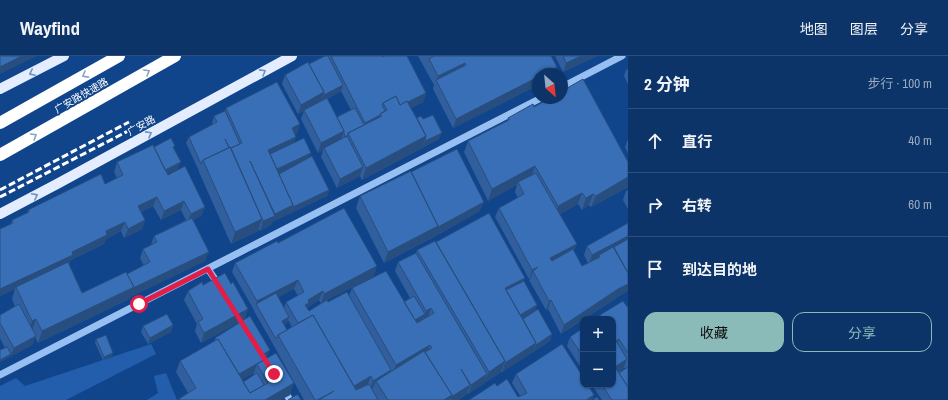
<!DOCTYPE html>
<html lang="zh">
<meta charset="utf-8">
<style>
body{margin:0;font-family:"Archivo Narrow","Noto Sans SC",sans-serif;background:#153c6f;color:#f1f3f6}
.controls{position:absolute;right:12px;bottom:12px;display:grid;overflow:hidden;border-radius:8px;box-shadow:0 1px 3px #0004}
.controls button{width:36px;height:36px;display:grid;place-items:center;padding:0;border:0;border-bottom:1px solid #2c4f7d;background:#0c3469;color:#f1f3f6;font:20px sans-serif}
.compass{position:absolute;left:532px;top:12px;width:36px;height:36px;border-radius:50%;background:#0c3469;box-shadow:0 1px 3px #0004;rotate:153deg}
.stop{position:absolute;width:12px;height:12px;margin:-9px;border:3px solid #e11d48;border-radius:50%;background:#fff}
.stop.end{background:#e11d48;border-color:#fff;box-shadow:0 1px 4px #0008}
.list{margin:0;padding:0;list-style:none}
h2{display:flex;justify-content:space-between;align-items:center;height:52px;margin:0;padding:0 16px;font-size:17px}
h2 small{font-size:13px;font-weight:400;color:#9aaac0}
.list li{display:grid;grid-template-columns:26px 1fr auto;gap:12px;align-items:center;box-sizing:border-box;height:64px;padding:0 16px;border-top:1px solid #2c4f7d}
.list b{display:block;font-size:15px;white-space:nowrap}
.list em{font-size:13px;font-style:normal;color:#9aaac0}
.actions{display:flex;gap:8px;padding:12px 16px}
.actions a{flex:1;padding:9px 0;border:1px solid #8bbbb9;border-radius:12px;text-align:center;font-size:14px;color:#8bbbb9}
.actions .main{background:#8bbbb9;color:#111}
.icon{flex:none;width:22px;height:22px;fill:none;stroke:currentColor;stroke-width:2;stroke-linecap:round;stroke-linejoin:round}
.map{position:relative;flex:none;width:628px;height:344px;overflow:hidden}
header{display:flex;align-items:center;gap:24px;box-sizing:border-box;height:56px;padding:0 20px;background:#0c3469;border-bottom:1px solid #2c4f7d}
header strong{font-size:19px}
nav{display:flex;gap:22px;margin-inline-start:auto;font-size:14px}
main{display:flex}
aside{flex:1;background:#0c3469}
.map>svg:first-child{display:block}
.green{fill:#225eac}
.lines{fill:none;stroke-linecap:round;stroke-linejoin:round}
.minor{stroke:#98bff2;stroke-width:7}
.major{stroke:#e3edff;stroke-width:10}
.highway{stroke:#fff;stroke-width:12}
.rail{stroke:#fff;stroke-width:3;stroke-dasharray:7 3;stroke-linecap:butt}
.wall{fill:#315f9d;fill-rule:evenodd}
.shaded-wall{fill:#284e7f}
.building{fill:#396fb6;stroke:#284e7f}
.oneway{stroke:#88a2c6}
.oneway2{stroke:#6f91c0}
.route{stroke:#e11d48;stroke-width:5}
.labels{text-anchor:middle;stroke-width:3.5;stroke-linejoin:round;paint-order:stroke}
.street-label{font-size:10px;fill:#fff;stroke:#10458c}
</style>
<header>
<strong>Wayfind</strong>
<nav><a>地图</a><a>图层</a><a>分享</a></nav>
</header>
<main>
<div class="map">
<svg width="628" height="344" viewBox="0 0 628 344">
<rect width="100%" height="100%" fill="#10458c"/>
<path class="green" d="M 151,288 L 156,298 L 66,344 L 0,344 L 0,330 L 16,322 L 25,330 Z
M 166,317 L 177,344 L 147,344 L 158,337 L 154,320 Z"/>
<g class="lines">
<path class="minor" d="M 562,31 L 622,0
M 208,213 L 219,229
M 0,319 L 541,42
M 282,331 L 290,344"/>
<path class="major" d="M 0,33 L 64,0
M 0,158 L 57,128 L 292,0"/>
<path class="highway" d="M 0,67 L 119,0
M 0,99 L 175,0"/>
<path class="rail" d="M 0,134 L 129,66
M 0,141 L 132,73"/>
</g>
<path class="wall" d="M 325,0 L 384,0 L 426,37 L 423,46 L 411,52 L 417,62 L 423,63 L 439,83 L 362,124 L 360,120 L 337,132 L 321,101 L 323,94 L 318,97 L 301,63 L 304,55 L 298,58 L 282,28 L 285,19 L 309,8 ZM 341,35 L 351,54 L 337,61 L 327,43 Z
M 418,0 L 551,0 L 557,11 L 555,18 L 538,18 L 538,29 L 453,72 L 433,33 L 434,29 Z
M 555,0 L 597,0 L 563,16 Z
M 628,13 L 628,28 L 624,20 L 626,14 Z
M 534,51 L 628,121 L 628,131 L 591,151 L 589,149 L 582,154 L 578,148 L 560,158 L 574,195 L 582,210 L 588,207 L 584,199 L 587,190 L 628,167 L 615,243 L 584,263 L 583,263 L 583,264 L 561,278 L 548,253 L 546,254 L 529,224 L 530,223 L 529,223 L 495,161 L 499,152 L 518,142 L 515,136 L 517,129 L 488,145 L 464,96 L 468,85 L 507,65 L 508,62 Z
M 226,52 L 297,78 L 295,78 L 294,87 L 311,97 L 309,101 L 329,134 L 327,140 L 272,166 L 271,169 L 260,175 L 259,173 L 258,175 L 231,188 L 199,116 L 199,115 L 186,87 L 189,81 L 213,69 L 212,67 L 214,60 L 225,55 Z
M 628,83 L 628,97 L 625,91 Z
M 154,91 L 174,92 L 178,113 L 167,118 L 168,119 L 205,151 L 201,160 L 193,164 L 205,205 L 130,241 L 129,243 L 38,287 L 35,281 L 32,289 L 0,306 L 0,294 L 5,292 L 0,282 L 0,259 L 15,251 L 12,243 L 15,233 L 0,240 L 0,173 L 10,169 L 12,164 L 27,157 L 28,154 L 105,128 L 117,122 L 114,116 L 117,106 ZM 153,150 L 161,164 L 181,154 L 186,164 L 154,180 L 151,189 L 143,193 L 140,202 L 144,210 L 127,218 L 82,237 L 69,208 L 71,204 L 104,188 L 106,183 L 121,175 L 124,182 L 142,173 L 145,164 L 141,156 Z
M 411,116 L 480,155 L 434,181 L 384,207 L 356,152 L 360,140 Z
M 628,134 L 628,153 L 623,144 L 626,135 Z
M 436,186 L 523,225 L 537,249 L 534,256 L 552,278 L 550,285 L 502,316 L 501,316 L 468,338 L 467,337 L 467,338 L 458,344 L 304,344 L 274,290 L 254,255 L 254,254 L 232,216 L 235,207 L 278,187 L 374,220 L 327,244 L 328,246 L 349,240 L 352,232 L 404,246 L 410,242 L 395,215 L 398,206 L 416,197 L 417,194 ZM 294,233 L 298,240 L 286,246 L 284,252 L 278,241 ZM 319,244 L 321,247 L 309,255 L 307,252 L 308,251 ZM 288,264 L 292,271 L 287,274 L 284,269 L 286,268 Z
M 203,229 L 245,263 L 201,287 L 195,275 L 197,268 L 184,244 L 188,235 Z
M 628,252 L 628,344 L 602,344 L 592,329 L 613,329 L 599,263 L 600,259 ZM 624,311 L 625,313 L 619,317 L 619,316 L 623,313 Z
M 173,269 L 171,276 L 148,288 L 141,276 L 143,270 Z
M 583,272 L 583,315 L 567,290 L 570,281 Z
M 215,282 L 267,302 L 290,339 L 280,344 L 178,344 L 179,343 L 188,337 L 176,316 L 180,305 L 214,286 ZM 254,317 L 253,319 L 253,320 L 243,326 L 242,323 Z
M 96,283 L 112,300 L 103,304 L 95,287 Z
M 516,318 L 592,344 L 469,344 L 497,330 L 518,341 L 520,340 L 512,327 Z"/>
<path class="shaded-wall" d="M 22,0 L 37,0 L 0,18 L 0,11 Z
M 581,0 L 597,0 L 563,16 L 566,7 Z
M 465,7 L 461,16 L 436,24 L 438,20 Z
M 557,11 L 555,18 L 544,18 Z
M 538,21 L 538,29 L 453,72 L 456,63 Z
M 343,29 L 341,35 L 321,46 L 324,39 Z
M 324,36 L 321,46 L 298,58 L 301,49 Z
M 426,37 L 423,46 L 396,60 L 399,50 Z
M 380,59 L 376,69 L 364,72 L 365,67 Z
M 300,68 L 297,78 L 288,81 L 292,72 Z
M 344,75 L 341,85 L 324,92 L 323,94 L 318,97 L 321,87 Z
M 442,77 L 439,83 L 422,92 L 425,85 Z
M 426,80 L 422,92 L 362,124 L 366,112 Z
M 296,81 L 293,91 L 269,101 L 268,94 Z
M 311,97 L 308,104 L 273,121 L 276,114 Z
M 181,106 L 178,113 L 161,121 L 164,115 Z
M 535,110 L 531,122 L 518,126 L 517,129 L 488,145 L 492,133 Z
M 363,111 L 360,120 L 337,132 L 340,123 Z
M 628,121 L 628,131 L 591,151 L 596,140 Z
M 329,134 L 327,140 L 290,158 L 293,151 Z
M 582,137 L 578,148 L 554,162 L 558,150 Z
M 593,138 L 589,149 L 582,154 L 586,142 Z
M 157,141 L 153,150 L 134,159 L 138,150 Z
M 184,145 L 181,154 L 161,164 L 164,155 Z
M 484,146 L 480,155 L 434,181 L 384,207 L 388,196 Z
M 293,149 L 290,158 L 272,166 L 271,169 L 260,175 L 263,165 L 274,160 L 275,158 Z
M 205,151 L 201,160 L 187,167 L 191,158 Z
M 262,163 L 258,175 L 231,188 L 235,176 Z
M 145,164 L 142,173 L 124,182 L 128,173 Z
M 125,166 L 121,175 L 106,183 L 104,188 L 71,204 L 69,208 L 16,233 L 16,231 L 15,233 L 0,240 L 0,233 L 72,196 L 106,175 Z
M 628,180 L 628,187 L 614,191 L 612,196 L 600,201 L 599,199 L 597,204 L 589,208 L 592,199 Z
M 577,188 L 573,197 L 547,211 L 550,202 Z
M 209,196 L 205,205 L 130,241 L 129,243 L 38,287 L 42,275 Z
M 377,210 L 374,220 L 321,247 L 324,238 Z
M 538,211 L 533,215 L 530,223 L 529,223 L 532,214 Z
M 525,222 L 521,231 L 506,238 L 505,232 Z
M 298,224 L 294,233 L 258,252 L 256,248 L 254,254 L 257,245 Z
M 628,228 L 628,235 L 615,243 L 584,263 L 583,263 L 583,264 L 561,278 L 564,269 L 618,233 Z
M 323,235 L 319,244 L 308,251 L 306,256 L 302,258 L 308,244 Z
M 551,244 L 548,253 L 546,254 L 549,245 Z
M 537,249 L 534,256 L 516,267 L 519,260 Z
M 431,252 L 428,261 L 423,264 L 426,255 Z
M 248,253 L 245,263 L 201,287 L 204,277 Z
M 425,258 L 422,264 L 411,271 L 413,265 Z
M 289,261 L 286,268 L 280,271 L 282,265 Z
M 36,263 L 32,275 L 28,277 L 32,265 Z
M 173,269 L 171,276 L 148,288 L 150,282 Z
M 552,278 L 550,285 L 533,296 L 536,289 Z
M 36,280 L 32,289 L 10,301 L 14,292 Z
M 619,283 L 616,293 L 616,285 Z
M 536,287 L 533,296 L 502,316 L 505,307 Z
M 430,289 L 427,299 L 392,318 L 396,309 Z
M 270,294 L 266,303 L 257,308 L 254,317 L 234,328 L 238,319 Z
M 113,297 L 112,300 L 103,304 L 104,301 Z
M 11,298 L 10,301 L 0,306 L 0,304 Z
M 627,303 L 623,313 L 613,319 L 615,311 Z
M 505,305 L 501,316 L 484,327 L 489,316 Z
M 391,314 L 387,324 L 376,325 L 373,332 L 370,334 L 373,325 Z
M 487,318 L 484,328 L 468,338 L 471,329 Z
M 371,320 L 367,330 L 349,340 L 352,331 Z
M 294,327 L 290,339 L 280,344 L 265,344 Z
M 470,329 L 467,338 L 458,344 L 451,344 L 451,341 Z
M 452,339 L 450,344 L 444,344 Z
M 594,339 L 592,344 L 586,344 Z"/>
<path class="building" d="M 0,0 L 22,0 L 0,11 Z
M 325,0 L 328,0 L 343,29 L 324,39 L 324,36 L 309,8 Z
M 331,0 L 382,0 L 383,1 L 385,0 L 407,0 L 426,37 L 408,46 L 407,45 L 400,49 L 396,40 L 383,47 L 382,49 L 385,55 L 380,58 L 380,59 L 365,67 Z
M 434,0 L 551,0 L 557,11 L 544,18 L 538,18 L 538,21 L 456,63 L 436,24 L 466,9 L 465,7 L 438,20 L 429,3 Z
M 563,0 L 581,0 L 566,7 Z
M 308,6 L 324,36 L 301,49 L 285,19 Z
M 583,23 L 628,106 L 628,121 L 596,140 L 593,138 L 586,142 L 582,137 L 558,150 L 535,110 L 492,133 L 468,85 L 509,64 L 508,62 L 533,48 L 534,51 L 550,42 L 562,42 L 562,35 Z
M 277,26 L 300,68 L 292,72 L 296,81 L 268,94 L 293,149 L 275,158 L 250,105 L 275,160 L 263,165 L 231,92 L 242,87 L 226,52 Z
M 396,40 L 400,49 L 407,45 L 426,80 L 366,112 L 348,77 L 382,60 L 380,58 L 387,54 L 383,47 Z
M 327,42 L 344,75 L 321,87 L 304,54 Z
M 355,52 L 364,69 L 348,77 L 347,80 L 345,81 L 344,77 L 344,75 L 337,61 Z
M 225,55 L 240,88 L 231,92 L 230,91 L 229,91 L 225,83 L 229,92 L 203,104 L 201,108 L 189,81 L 217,66 L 214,60 Z
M 433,59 L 442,77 L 425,85 L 426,80 L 417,62 L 421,60 L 423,63 Z
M 347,80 L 363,111 L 340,123 L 324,92 Z
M 171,82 L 175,90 L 173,91 L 181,106 L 165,114 L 154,91 Z
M 304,82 L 311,97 L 277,113 L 270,98 Z
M 153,89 L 168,119 L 185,110 L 205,151 L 191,158 L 184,145 L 164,155 L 157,141 L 138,150 L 145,164 L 128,173 L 125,166 L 106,175 L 107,179 L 72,196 L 73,199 L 0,233 L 0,173 L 13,167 L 12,164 L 29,156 L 28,154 L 101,118 L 105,128 L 123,119 L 117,106 Z
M 230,91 L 262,163 L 235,176 L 203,104 Z
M 457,93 L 484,146 L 438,171 L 438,170 L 411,116 Z
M 312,100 L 329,134 L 293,151 L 293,149 L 279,118 Z
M 411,115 L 438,170 L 388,196 L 360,140 Z
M 536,117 L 577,188 L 550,202 L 552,205 L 573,193 L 582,210 L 600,201 L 599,199 L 613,191 L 628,217 L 628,228 L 618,233 L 564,269 L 551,244 L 549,245 L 533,215 L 538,211 L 532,214 L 499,152 L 524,138 L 518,126 Z
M 344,152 L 377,210 L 324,238 L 323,235 L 308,244 L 309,247 L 305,249 L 309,255 L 327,244 L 328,246 L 347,236 L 391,314 L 373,325 L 371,320 L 354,330 L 313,259 L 298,267 L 286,246 L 304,236 L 298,224 L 257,245 L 235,207 L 277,185 L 278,187 Z
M 489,157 L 525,222 L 505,232 L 536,287 L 505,307 L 505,305 L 436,186 Z
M 192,162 L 209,196 L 133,232 L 134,231 L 127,218 L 150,206 L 143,193 L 157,186 L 154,180 Z
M 628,167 L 628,180 L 592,199 L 587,190 Z
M 628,183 L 628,217 L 614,191 Z
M 435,185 L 505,305 L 489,316 L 417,194 Z
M 416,197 L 487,318 L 471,329 L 461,313 L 470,329 L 451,341 L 452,339 L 425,296 L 432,292 L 430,289 L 396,309 L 352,232 L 386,215 L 417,267 L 434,257 L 431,252 L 426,255 L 398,206 Z
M 68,206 L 82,237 L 126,216 L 134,231 L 42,275 L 36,263 L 32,265 L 16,231 Z
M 225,217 L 231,228 L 233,226 L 248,253 L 204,277 L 198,266 L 203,263 L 188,235 L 202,226 L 203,229 Z
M 524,225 L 537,249 L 520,259 L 506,234 Z
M 276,237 L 289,261 L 282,265 L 287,274 L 278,279 L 276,283 L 256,248 Z
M 414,240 L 425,258 L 415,264 L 404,246 Z
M 623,245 L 628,252 L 628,297 L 619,283 L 616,285 L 627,303 L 615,311 L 628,331 L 628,344 L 612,344 L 602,329 L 613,329 L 613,263 L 598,263 L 601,261 L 600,259 Z
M 19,248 L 36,280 L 14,292 L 0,267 L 0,259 Z
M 538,253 L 552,278 L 536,289 L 536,287 L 523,263 Z
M 167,258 L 173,269 L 150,282 L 143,270 Z
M 313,259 L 356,334 L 369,328 L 378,344 L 319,344 L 334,335 L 317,344 L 315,344 L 278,279 Z
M 250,260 L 270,294 L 264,298 L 267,302 L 239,318 L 218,283 L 217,284 L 215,282 Z
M 583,272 L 583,300 L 570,281 Z
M 106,279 L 113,297 L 104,301 L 96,283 Z
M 218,283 L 250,337 L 268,327 L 257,308 L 276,297 L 294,327 L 265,344 L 180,344 L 179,343 L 196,332 L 180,305 Z
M 562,288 L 583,321 L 583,329 L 588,329 L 594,339 L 586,344 L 469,344 L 495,327 L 497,330 L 507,323 L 518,341 L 527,337 L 516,318 Z
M 7,291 L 11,298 L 0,304 L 0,294 Z
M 424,295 L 452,339 L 444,344 L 388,344 L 376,325 Z
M 628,311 L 628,331 L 619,317 Z
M 257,317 L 264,329 L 250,337 L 243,326 Z
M 296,339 L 298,339 L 301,344 L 288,344 Z
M 597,341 L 599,344 L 593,344 Z"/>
<defs><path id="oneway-chevron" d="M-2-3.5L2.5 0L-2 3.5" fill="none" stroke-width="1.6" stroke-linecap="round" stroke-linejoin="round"/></defs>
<g class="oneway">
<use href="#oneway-chevron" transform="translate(147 16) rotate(-30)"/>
<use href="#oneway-chevron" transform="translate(85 19) rotate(151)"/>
<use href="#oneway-chevron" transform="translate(34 80) rotate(-30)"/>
</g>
<g class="oneway2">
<use href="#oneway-chevron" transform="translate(263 16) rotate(-29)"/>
<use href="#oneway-chevron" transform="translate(32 17) rotate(153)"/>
<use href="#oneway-chevron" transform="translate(149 78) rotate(-29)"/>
<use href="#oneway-chevron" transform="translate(35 140) rotate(-27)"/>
</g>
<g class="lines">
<path class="route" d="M 139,248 L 208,213 L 274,318"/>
</g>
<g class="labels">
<g class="street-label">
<text transform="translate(81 39) rotate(-30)" y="4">广安路快速路</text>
<text transform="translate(141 69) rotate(-29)" y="4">广安路</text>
</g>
</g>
</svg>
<div class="controls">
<button>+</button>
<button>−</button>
</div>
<svg class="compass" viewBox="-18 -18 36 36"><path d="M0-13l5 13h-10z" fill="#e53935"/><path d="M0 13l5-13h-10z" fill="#9aaac0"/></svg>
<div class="stop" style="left:139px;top:248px"></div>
<div class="stop end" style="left:274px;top:318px"></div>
</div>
<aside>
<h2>2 分钟<small>步行 · 100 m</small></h2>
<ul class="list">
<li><svg class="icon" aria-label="ahead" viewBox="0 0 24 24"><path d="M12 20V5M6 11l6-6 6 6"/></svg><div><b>直行</b></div><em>40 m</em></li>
<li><svg class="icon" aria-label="right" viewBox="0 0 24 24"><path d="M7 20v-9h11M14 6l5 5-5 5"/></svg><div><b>右转</b></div><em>60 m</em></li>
<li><svg class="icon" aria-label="arrive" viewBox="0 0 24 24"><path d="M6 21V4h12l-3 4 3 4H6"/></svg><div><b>到达目的地</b></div></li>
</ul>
<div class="actions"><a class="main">收藏</a><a>分享</a></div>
</aside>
</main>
